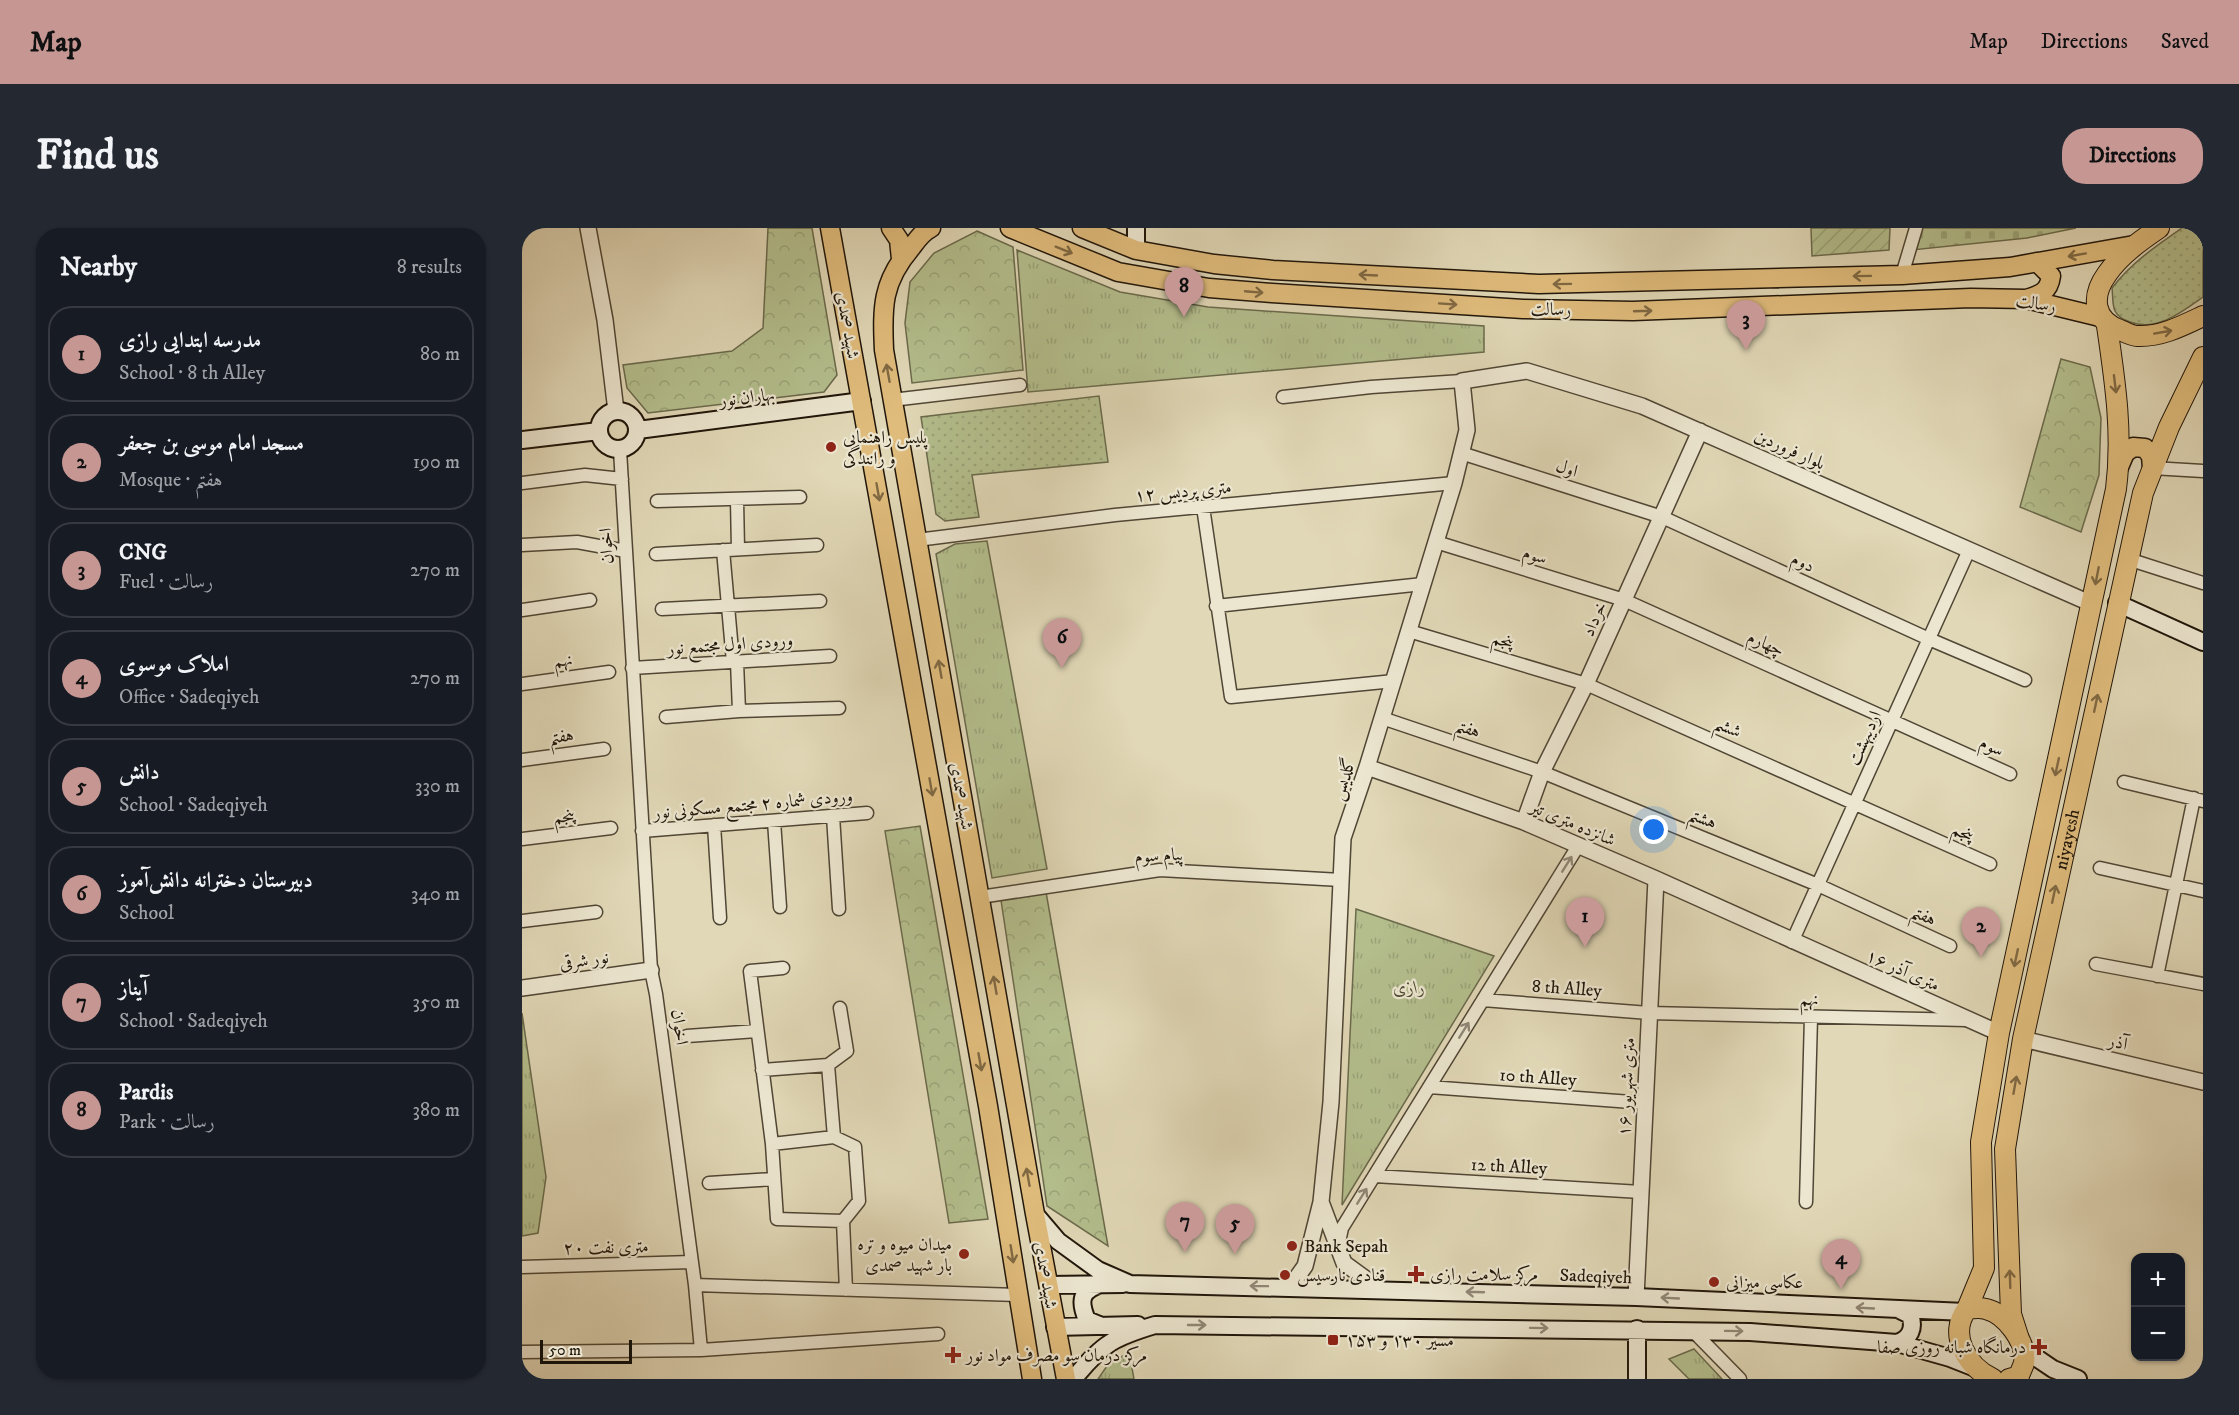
<!DOCTYPE html>
<meta charset="utf-8">
<style>
body{margin:0;font-family:"IM FELL DW Pica",Amiri,serif;background:#242831;color:#f1f3f6}
.controls{position:absolute;right:18px;bottom:18px;display:grid;overflow:hidden;border-radius:12px;box-shadow:0 2px 4px #0004}
.controls button{width:54px;height:54px;display:grid;place-items:center;padding:0;border:0;border-bottom:2px solid #363941;background:#171b24;color:#f1f3f6;font:30px sans-serif}
.scale{position:absolute;left:18px;bottom:15px;width:92px;box-sizing:border-box;padding-left:6px;border:3px solid #20160a;border-top:0;font-size:16px;line-height:21px;white-space:nowrap;color:#20160a;-webkit-text-stroke:4px #ece6d0;paint-order:stroke}
.you{position:absolute;left:1132px;top:602px;width:21px;height:21px;margin:-15px;border:4px solid #fff;border-radius:50%;background:#1a73e8;box-shadow:0 0 0 9px #1a73e833}
.badge{display:grid;place-items:center;width:39px;height:39px;border-radius:50%;background:#c59692;color:#111;font-size:20px;font-weight:700}
.pin{position:absolute;translate:-50% -50px;filter:drop-shadow(0 2px 3px #0008)}
.pin::after{content:'';position:absolute;top:32px;width:21px;height:18px;background:inherit;clip-path:polygon(0 0,100% 0,50% 100%)}
.list{margin:0;padding:0;list-style:none}
h2{display:flex;justify-content:space-between;align-items:center;height:78px;margin:0;padding:0 24px;font-size:26px}
h2 small{font-size:20px;font-weight:400;color:#9ea1a6}
.list li{display:grid;grid-template-columns:39px 1fr auto;gap:18px;align-items:center;box-sizing:border-box;height:96px;margin:0 12px 12px;padding:0 12px;border:2px solid #363941;border-radius:24px}
.list b{display:block;font-size:22px;white-space:nowrap}
.list p{margin:0;font-size:20px;white-space:nowrap;color:#9ea1a6}
.list em{font-size:20px;font-style:normal;color:#9ea1a6}
.map{position:relative;flex:none;width:1681px;height:1151px;overflow:hidden;border-radius:24px}
header{display:flex;align-items:center;gap:36px;box-sizing:border-box;height:84px;padding:0 30px;background:#c59692;color:#111}
header strong{font-size:28px}
nav{display:flex;gap:33px;margin-inline-start:auto;font-size:21px}
.intro{display:flex;align-items:center;justify-content:space-between;box-sizing:border-box;height:144px;padding:0 36px}
h1{margin:0;font-size:42px}
.button{padding:15px 27px;border-radius:24px;background:#c59692;color:#111;font-size:21px;font-weight:700}
main{display:flex;gap:36px;padding:0 36px}
aside{flex:1;background:#171b24;border-radius:24px;box-shadow:0 2px 4px #0004}
.map>svg:first-child{display:block}
.grass{fill:url(#grass-dots);stroke:#6a6a4c;stroke-width:1.5}
.forest{fill:url(#forest-crowns);stroke:#6a6a4c;stroke-width:1.5}
.cemetery{fill:url(#cemetery-stones);stroke:#6a6a4c;stroke-width:1.5}
.park{fill:url(#park-tufts);stroke:#6a6a4c;stroke-width:1.5}
.garden{fill:url(#garden-furrows);stroke:#6a6a4c;stroke-width:1.5}
.lines{fill:none;stroke-linecap:round;stroke-linejoin:round}
.minor-casing{stroke:#504635;stroke-width:15}
.tertiary-casing{stroke:#504635;stroke-width:18}
.secondary-casing{stroke:#20160a;stroke-width:20}
.primary-casing{stroke:#20160a;stroke-width:21}
.trunk-casing{stroke:#20160a;stroke-width:22}
.minor{stroke:#ece6d0;stroke-width:12}
.tertiary{stroke:#ece6d0;stroke-width:15}
.secondary{stroke:#ece6d0;stroke-width:16}
.primary{stroke:#e0bc7c;stroke-width:18}
.trunk{stroke:#e0bc7c;stroke-width:20}
.oneway{stroke:#806943}
.oneway2{stroke:#908877}
.poi-dot{fill:#8f2418;stroke:#ece6d0;stroke-width:2}
.labels{text-anchor:middle;stroke-width:4.5;stroke-linejoin:round;paint-order:stroke}
.street-label{font-size:18px;fill:#20160a;stroke:#ece6d0}
.poi-label{font-size:18px;fill:#20160a;stroke:#ece6d0;text-anchor:start}
.park-label{font-size:18px;font-style:italic;fill:#4c4831;stroke:#ece6d0}
</style>
<header>
<strong>Map</strong>
<nav><a>Map</a><a>Directions</a><a>Saved</a></nav>
</header>
<div class="intro"><h1>Find us</h1><a class="button">Directions</a></div>
<main>
<aside>
<h2>Nearby<small>8 results</small></h2>
<ul class="list">
<li><span class="badge">1</span><div><b>مدرسه ابتدایی رازی</b><p>School · 8 th Alley</p></div><em>80 m</em></li>
<li><span class="badge">2</span><div><b>مسجد امام موسی بن جعفر</b><p>Mosque · هفتم</p></div><em>190 m</em></li>
<li><span class="badge">3</span><div><b>CNG</b><p>Fuel · رسالت</p></div><em>270 m</em></li>
<li><span class="badge">4</span><div><b>املاک موسوی</b><p>Office · Sadeqiyeh</p></div><em>270 m</em></li>
<li><span class="badge">5</span><div><b>دانش</b><p>School · Sadeqiyeh</p></div><em>330 m</em></li>
<li><span class="badge">6</span><div><b>دبیرستان دخترانه دانش‌آموز</b><p>School</p></div><em>340 m</em></li>
<li><span class="badge">7</span><div><b>آیناز</b><p>School · Sadeqiyeh</p></div><em>350 m</em></li>
<li><span class="badge">8</span><div><b>Pardis</b><p>Park · رسالت</p></div><em>380 m</em></li>
</ul>
</aside>
<div class="map">
<svg width="1681" height="1151" viewBox="0 0 1681 1151">
<defs>
<pattern id="grass-dots" width="8" height="8" patternUnits="userSpaceOnUse" patternTransform="scale(1.5)"><rect width="8" height="8" fill="#b4be8d"/><path d="M2 2h.1M6 6h.1" fill="none" stroke="#9aa378" stroke-width="1.8" stroke-linecap="round"/></pattern>
<pattern id="forest-crowns" width="20" height="18" patternUnits="userSpaceOnUse" patternTransform="scale(1.5)"><rect width="20" height="18" fill="#b4be8d"/><path d="M2 6a3 3 0 1 1 6 0M12 15a3 3 0 1 1 6 0" fill="none" stroke="#9aa378"/></pattern>
<pattern id="cemetery-stones" width="16" height="16" patternUnits="userSpaceOnUse" patternTransform="scale(1.5)"><rect width="16" height="16" fill="#b4be8d"/><path d="M2 7V4a2 2 0 0 1 4 0v3zM10 15v-3a2 2 0 0 1 4 0v3z" fill="#9aa378"/></pattern>
<pattern id="park-tufts" width="24" height="20" patternUnits="userSpaceOnUse" patternTransform="scale(1.5)"><rect width="24" height="20" fill="#b4be8d"/><path d="M3 7l-1-3M5 7V3M7 7l1-3M15 17l-1-3M17 17v-4M19 17l1-3" fill="none" stroke="#9aa378"/></pattern>
<pattern id="garden-furrows" width="10" height="10" patternUnits="userSpaceOnUse" patternTransform="scale(1.5)"><rect width="10" height="10" fill="#b4be8d"/><path d="M-1 1l2-2M0 10L10 0M9 11l2-2" fill="none" stroke="#9aa378"/></pattern>
</defs>
<rect width="100%" height="100%" fill="#e1d8b7"/>
<filter id="stains"><feTurbulence type="fractalNoise" baseFrequency=".00333" numOctaves="4"/><feColorMatrix values="0 0 0 0 .2 0 0 0 0 .09 0 0 0 0 .02 0 0 0 .5 -.17"/></filter>
<radialGradient id="worn" r=".72"><stop offset=".6" stop-color="#630" stop-opacity="0"/><stop offset="1" stop-color="#630" stop-opacity=".3"/></radialGradient>
<path class="grass" d="M 1660,0 L 1681,0 L 1681,69 C 1660,84 1635,104 1608,94 C 1602,92 1596,89 1593,83 C 1590,76 1591,67 1590,60 C 1609,35 1634,18 1660,0 Z
M 577,168 L 586,234 L 450,247 L 457,289 L 423,293 L 414,286 L 399,189 Z"/>
<path class="forest" d="M 246,0 L 290,0 L 315,147 L 302,164 L 126,185 L 105,160 L 101,137 L 210,123 L 241,100 Z
M 455,3 L 491,19 L 501,142 L 390,155 L 383,95 L 388,54 L 412,25 Z
M 1539,131 L 1568,139 L 1579,190 L 1577,247 L 1559,304 L 1498,279 Z
M 398,598 L 466,991 L 427,995 L 363,603 Z
M 524,664 L 586,1018 L 525,978 L 479,672 Z"/>
<path class="cemetery" d="M 1397,0 L 1554,0 L 1505,10 L 1390,22 Z"/>
<path class="park" d="M 495,22 L 598,64 L 686,79 L 962,98 L 962,124 L 506,164 Z
M 465,313 L 525,641 L 470,650 L 414,326 L 433,316 Z
M 834,681 L 972,728 L 820,977 Z
M 0,785 L 24,949 L 16,1005 L 0,1008 Z
M 1172,1121 L 1200,1151 L 1167,1151 L 1147,1131 Z
M 607,1124 L 612,1151 L 576,1151 L 585,1138 Z"/>
<path class="garden" d="M 1289,0 L 1368,0 L 1367,22 L 1290,28 Z"/>
<g class="lines">
<defs>
<path id="minor" d="M 1380,47 L 1394,0
M 761,169 L 849,159 L 940,153
M 370,172 L 498,157
M 98,222 L 129,742 L 134,766 L 173,1057 L 497,1067
M 939,225 L 1140,289 L 1407,411 L 1503,452
M 1630,240 L 1681,243
M 0,255 L 63,247 L 100,251
M 215,272 L 216,321
M 135,273 L 278,269
M 681,279 L 709,469 L 872,453
M 395,312 L 593,287 L 932,255
M 914,314 L 1102,372 L 1488,546
M 0,317 L 55,314 L 104,323
M 201,322 L 211,434
M 134,326 L 295,317
M 1606,331 L 1681,355
M 694,378 L 901,356
M 140,381 L 298,373
M 0,382 L 68,372
M 887,403 L 1064,456 L 1468,636
M 215,434 L 217,483
M 110,440 L 308,428
M 0,456 L 87,444
M 144,489 L 217,483 L 317,480
M 860,490 L 1020,544 L 1296,657 L 1428,718
M 0,532 L 82,521
M 1602,554 L 1681,573
M 311,588 L 317,681
M 252,593 L 258,679
M 192,597 L 198,690
M 120,603 L 345,585
M 0,611 L 89,600
M 1578,640 L 1681,663
M 458,669 L 638,642 L 819,652
M 0,693 L 74,684
M 1270,714 L 1447,322
M 1574,736 L 1681,756
M 261,740 L 228,743 L 250,916 L 255,991 L 321,993
M 1635,748 L 1672,570
M 961,772 L 1127,785 L 1445,792
M 165,808 L 235,803
M 306,837 L 312,909
M 240,842 L 306,837 L 325,823 L 318,780
M 907,859 L 1123,875
M 250,916 L 312,909 L 333,919 L 337,973 L 321,993 L 324,1062
M 852,948 L 1119,964
M 187,955 L 252,951
M 1284,974 L 1289,789
M 816,1019 L 820,1000 L 1056,618
M 0,1039 L 170,1034
M 1171,1103 L 1218,1151
M 179,1122 L 416,1106
M 0,1124 L 179,1122 L 173,1057"/>
<path id="tertiary" d="M 66,0 L 83,92 L 94,183
M 845,539 L 1002,594 L 1134,651 L 1477,805
M 1002,594 L 1020,544 L 1064,456 L 1178,203
M 0,760 L 129,742
M 1501,811 L 1681,854
M 799,974 L 822,1035 L 859,1062
M 768,1059 L 783,1038 L 799,974 L 809,874 L 821,610 L 845,539 L 932,255 L 945,202 L 940,153 L 1005,143 L 1120,178 L 1570,376
M 1114,1069 L 1134,651"/>
<path id="secondary" d="M 614,22 L 614,0
M77 202a19 19 0 1 1 38 0a19 19 0 1 1-38 0Z
M 116,202 L 340,173
M 0,212 L 77,203
M 1595,375 L 1681,414
M 513,986 L 536,1013 L 576,1042 L 608,1056 L 1114,1069 L 1443,1084
M 526,1057 L 601,1056
M 577,1097 L 565,1092 C 557,1073 558,1063 579,1056
M 533,1099 L 616,1097
M 1115,1101 L 1115,1151
M 1375,1115 C 1388,1111 1393,1100 1388,1087 L 1376,1081
M 1500,1120 L 1531,1141 L 1556,1151
M 554,1151 L 554,1148 C 581,1115 593,1109 633,1097 L 1228,1104 L 1375,1115 L 1428,1130 L 1456,1141"/>
<path id="primary" d="M 308,0 L 466,878 L 510,1151
M 369,0 L 377,12 L 379,31
M 409,0 C 400,4 395,12 389,20 C 360,54 360,79 362,122 L 513,986 L 544,1151
M 488,0 L 596,44 L 687,60 L 750,65 L 1001,81 L 1111,83 L 1449,70 L 1504,71 L 1578,89
M 560,0 L 614,22 L 692,36 L 751,42 L 1017,56 L 1380,47 L 1488,39 L 1612,17
M 1504,71 C 1518,67 1527,64 1529,48 L 1515,34
M 1597,239 L 1603,225 L 1611,219 L 1623,220 L 1629,228 L 1630,240"/>
<g id="trunk">
<path d="M 1637,0 C 1618,13 1598,27 1585,46 C 1569,68 1571,92 1598,102 C 1603,104 1610,108 1615,108 C 1639,109 1660,98 1681,88"/>
<path d="M 1445,1081 L 1462,1040 L 1459,914 L 1477,805 L 1594,261 C 1601,205 1593,153 1585,98"/>
<path id="s1" d="M 1496,1108 L 1489,1086 L 1483,921 L 1501,811 L 1621,265 L 1647,199 L 1681,129"/>
<path d="M 1471,1151 C 1444,1138 1426,1106 1445,1081 C 1451,1080 1458,1079 1464,1081 C 1484,1086 1505,1114 1502,1135 C 1501,1139 1498,1144 1497,1148 L 1487,1151"/>
</g>
</defs>
<use href="#minor" class="minor-casing"/>
<use href="#tertiary" class="tertiary-casing"/>
<use href="#secondary" class="secondary-casing"/>
<use href="#primary" class="primary-casing"/>
<use href="#trunk" class="trunk-casing"/>
<use href="#minor" class="minor"/>
<use href="#tertiary" class="tertiary"/>
<use href="#secondary" class="secondary"/>
<use href="#primary" class="primary"/>
<use href="#trunk" class="trunk"/>
</g>
<defs><path id="oneway-shaft" d="M-6 0H5M1.5-3L5.5 0L1.5 3" fill="none" stroke-width="1.6" stroke-linecap="round" stroke-linejoin="round" transform="scale(1.5)"/></defs>
<g class="oneway">
<use href="#oneway-shaft" transform="translate(542 22) rotate(22)"/>
<use href="#oneway-shaft" transform="translate(1555 27) rotate(170)"/>
<use href="#oneway-shaft" transform="translate(846 47) rotate(-177)"/>
<use href="#oneway-shaft" transform="translate(1340 48) rotate(179)"/>
<use href="#oneway-shaft" transform="translate(1040 56) rotate(179)"/>
<use href="#oneway-shaft" transform="translate(732 64) rotate(5)"/>
<use href="#oneway-shaft" transform="translate(926 76) rotate(4)"/>
<use href="#oneway-shaft" transform="translate(1121 83) rotate(-2)"/>
<use href="#oneway-shaft" transform="translate(1641 104) rotate(-10)"/>
<use href="#oneway-shaft" transform="translate(366 145) rotate(-100)"/>
<use href="#oneway-shaft" transform="translate(1593 156) rotate(83)"/>
<use href="#oneway-shaft" transform="translate(356 264) rotate(80)"/>
<use href="#oneway-shaft" transform="translate(1575 348) rotate(101)"/>
<use href="#oneway-shaft" transform="translate(418 441) rotate(-100)"/>
<use href="#oneway-shaft" transform="translate(1574 475) rotate(-78)"/>
<use href="#oneway-shaft" transform="translate(1535 539) rotate(102)"/>
<use href="#oneway-shaft" transform="translate(409 559) rotate(80)"/>
<use href="#oneway-shaft" transform="translate(1532 666) rotate(-78)"/>
<use href="#oneway-shaft" transform="translate(1494 730) rotate(102)"/>
<use href="#oneway-shaft" transform="translate(473 757) rotate(-100)"/>
<use href="#oneway-shaft" transform="translate(458 834) rotate(80)"/>
<use href="#oneway-shaft" transform="translate(1493 857) rotate(-80)"/>
<use href="#oneway-shaft" transform="translate(506 949) rotate(-100)"/>
<use href="#oneway-shaft" transform="translate(490 1026) rotate(81)"/>
<use href="#oneway-shaft" transform="translate(1488 1051) rotate(-92)"/>
</g>
<g class="oneway2">
<use href="#oneway-shaft" transform="translate(1045 636) rotate(-58)"/>
<use href="#oneway-shaft" transform="translate(942 802) rotate(-58)"/>
<use href="#oneway-shaft" transform="translate(840 968) rotate(-58)"/>
<use href="#oneway-shaft" transform="translate(737 1058) rotate(-179)"/>
<use href="#oneway-shaft" transform="translate(953 1064) rotate(-178)"/>
<use href="#oneway-shaft" transform="translate(1148 1070) rotate(-177)"/>
<use href="#oneway-shaft" transform="translate(1343 1080) rotate(-177)"/>
<use href="#oneway-shaft" transform="translate(675 1097)"/>
<use href="#oneway-shaft" transform="translate(1017 1100) rotate(1)"/>
<use href="#oneway-shaft" transform="translate(1212 1103) rotate(1)"/>
</g>
<g class="poi-dot">
<circle cx="309" cy="219" r="6"/>
<circle cx="770" cy="1018" r="6"/>
<circle cx="442" cy="1026" r="6"/>
<path d="M891 1037h6v6h6v6h-6v6h-6v-6h-6v-6h6z"/>
<circle cx="763" cy="1047" r="6"/>
<circle cx="1192" cy="1054" r="6"/>
<rect x="805" y="1106" width="12" height="12" rx="3"/>
<path d="M1514 1110h6v6h6v6h-6v6h-6v-6h-6v-6h6z"/>
<path d="M428 1118h6v6h6v6h-6v6h-6v-6h-6v-6h6z"/>
</g>
<g class="labels">
<g class="street-label">
<text transform="translate(1514 75) rotate(9)" y="6">رسالت</text>
<text transform="translate(1029 81) rotate(1)" y="6">رسالت</text>
<text transform="translate(326 97) rotate(80)" y="6">شهید صمدی</text>
<text transform="translate(225 169) rotate(-7)" y="6">بهاران نور</text>
<text transform="translate(1268 221) rotate(24)" y="6">بلوار فروردین</text>
<text transform="translate(1045 240) rotate(18)" y="6">اول</text>
<text transform="translate(661 263) rotate(-5)" y="6">۱۲ متری پردیس</text>
<text transform="translate(84 318) rotate(-93)" y="6">اخوان</text>
<text transform="translate(1013 327) rotate(17)" y="6">سوم</text>
<text transform="translate(1281 334) rotate(25)" y="6">دوم</text>
<text transform="translate(1072 391) rotate(-66)" y="6">خرداد</text>
<text transform="translate(981 412) rotate(17)" y="6">پنجم</text>
<text transform="translate(1244 415) rotate(24)" y="6">چهارم</text>
<text transform="translate(208 416) rotate(-4)" y="6">ورودی اول مجتمع نور</text>
<text transform="translate(41 432) rotate(-7)" y="6">نهم</text>
<text transform="translate(1206 499) rotate(24)" y="6">ششم</text>
<text transform="translate(946 500) rotate(19)" y="6">هفتم</text>
<text transform="translate(39 508) rotate(-8)" y="6">هفتم</text>
<text transform="translate(1342 510) rotate(-66)" y="6">اردیبهشت</text>
<text transform="translate(1470 518) rotate(25)" y="6">سوم</text>
<text transform="translate(821 551) rotate(-72)" y="6">گلدیس</text>
<text transform="translate(440 568) rotate(80)" y="6">شهید صمدی</text>
<text transform="translate(231 576) rotate(-5)" y="6">ورودی شماره ۲ مجتمع مسکونی نور</text>
<text transform="translate(42 588) rotate(-7)" y="6">پنجم</text>
<text transform="translate(1181 590) rotate(22)" y="6">هشتم</text>
<text transform="translate(1051 595) rotate(23)" y="6">شانزده متری تیر</text>
<text transform="translate(1441 604) rotate(24)" y="6">پنجم</text>
<text dy="6" stroke="none"><textPath href="#s1" startOffset="504">niyayesh</textPath></text>
<text transform="translate(637 627) rotate(-3)" y="6">پیام سوم</text>
<text transform="translate(1402 687) rotate(25)" y="6">هفتم</text>
<text transform="translate(62 732) rotate(-8)" y="6">نور شرقی</text>
<text transform="translate(1381 742) rotate(24)" y="6">۱۶ متری آذر</text>
<text transform="translate(1045 760) rotate(4)" y="6">8 th Alley</text>
<text transform="translate(1287 771) rotate(1)" y="6">نهم</text>
<text transform="translate(158 799) rotate(82)" y="6">اخوان</text>
<text transform="translate(1596 814) rotate(13)" y="6">آذر</text>
<text transform="translate(1016 849) rotate(4)" y="6">10 th Alley</text>
<text transform="translate(1104 859) rotate(-87)" y="6">۱۶ متری شهریور</text>
<text transform="translate(987 938) rotate(3)" y="6">12 th Alley</text>
<text transform="translate(84 1019) rotate(-1)" y="6">۲۰ متری نفت</text>
<text transform="translate(524 1047) rotate(80)" y="6">شهید صمدی</text>
<text transform="translate(1074 1048) rotate(2)" y="6">Sadeqiyeh</text>
</g>
<g class="poi-label">
<text x="321" y="215">پلیس راهنمایی<tspan x="321" dy="21">و رانندگی</tspan></text>
<text x="430" y="1022" text-anchor="end">میدان میوه و تره<tspan x="430" dy="21">بار شهید صمدی</tspan></text>
<text x="782" y="1024">Bank Sepah</text>
<text x="908" y="1052">مرکز سلامت رازی</text>
<text x="775" y="1053">قنادی نارسیس</text>
<text x="1204" y="1060">عکاسی میزانی</text>
<text x="823" y="1118">مسیر ۱۳۰ و ۱۵۳</text>
<text x="1504" y="1125" text-anchor="end">درمانگاه شبانه روزی صفا</text>
<text x="444" y="1133">مرکز درمان سو مصرف مواد نور</text>
</g>
<g class="park-label">
<text x="887" y="765">رازی</text>
</g>
</g>
<rect width="100%" height="100%" filter="url(#stains)"/>
<rect width="100%" height="100%" fill="url(#worn)"/>
</svg>
<div class="controls">
<button>+</button>
<button>−</button>
</div>
<div class="scale">50 m</div>
<div class="you"></div>
<div class="pin badge" style="left:1063px;top:719px">1</div>
<div class="pin badge" style="left:1459px;top:729px">2</div>
<div class="pin badge" style="left:1224px;top:122px">3</div>
<div class="pin badge" style="left:1319px;top:1061px">4</div>
<div class="pin badge" style="left:713px;top:1026px">5</div>
<div class="pin badge" style="left:540px;top:440px">6</div>
<div class="pin badge" style="left:663px;top:1024px">7</div>
<div class="pin badge" style="left:662px;top:89px">8</div>
</div>
</main>
